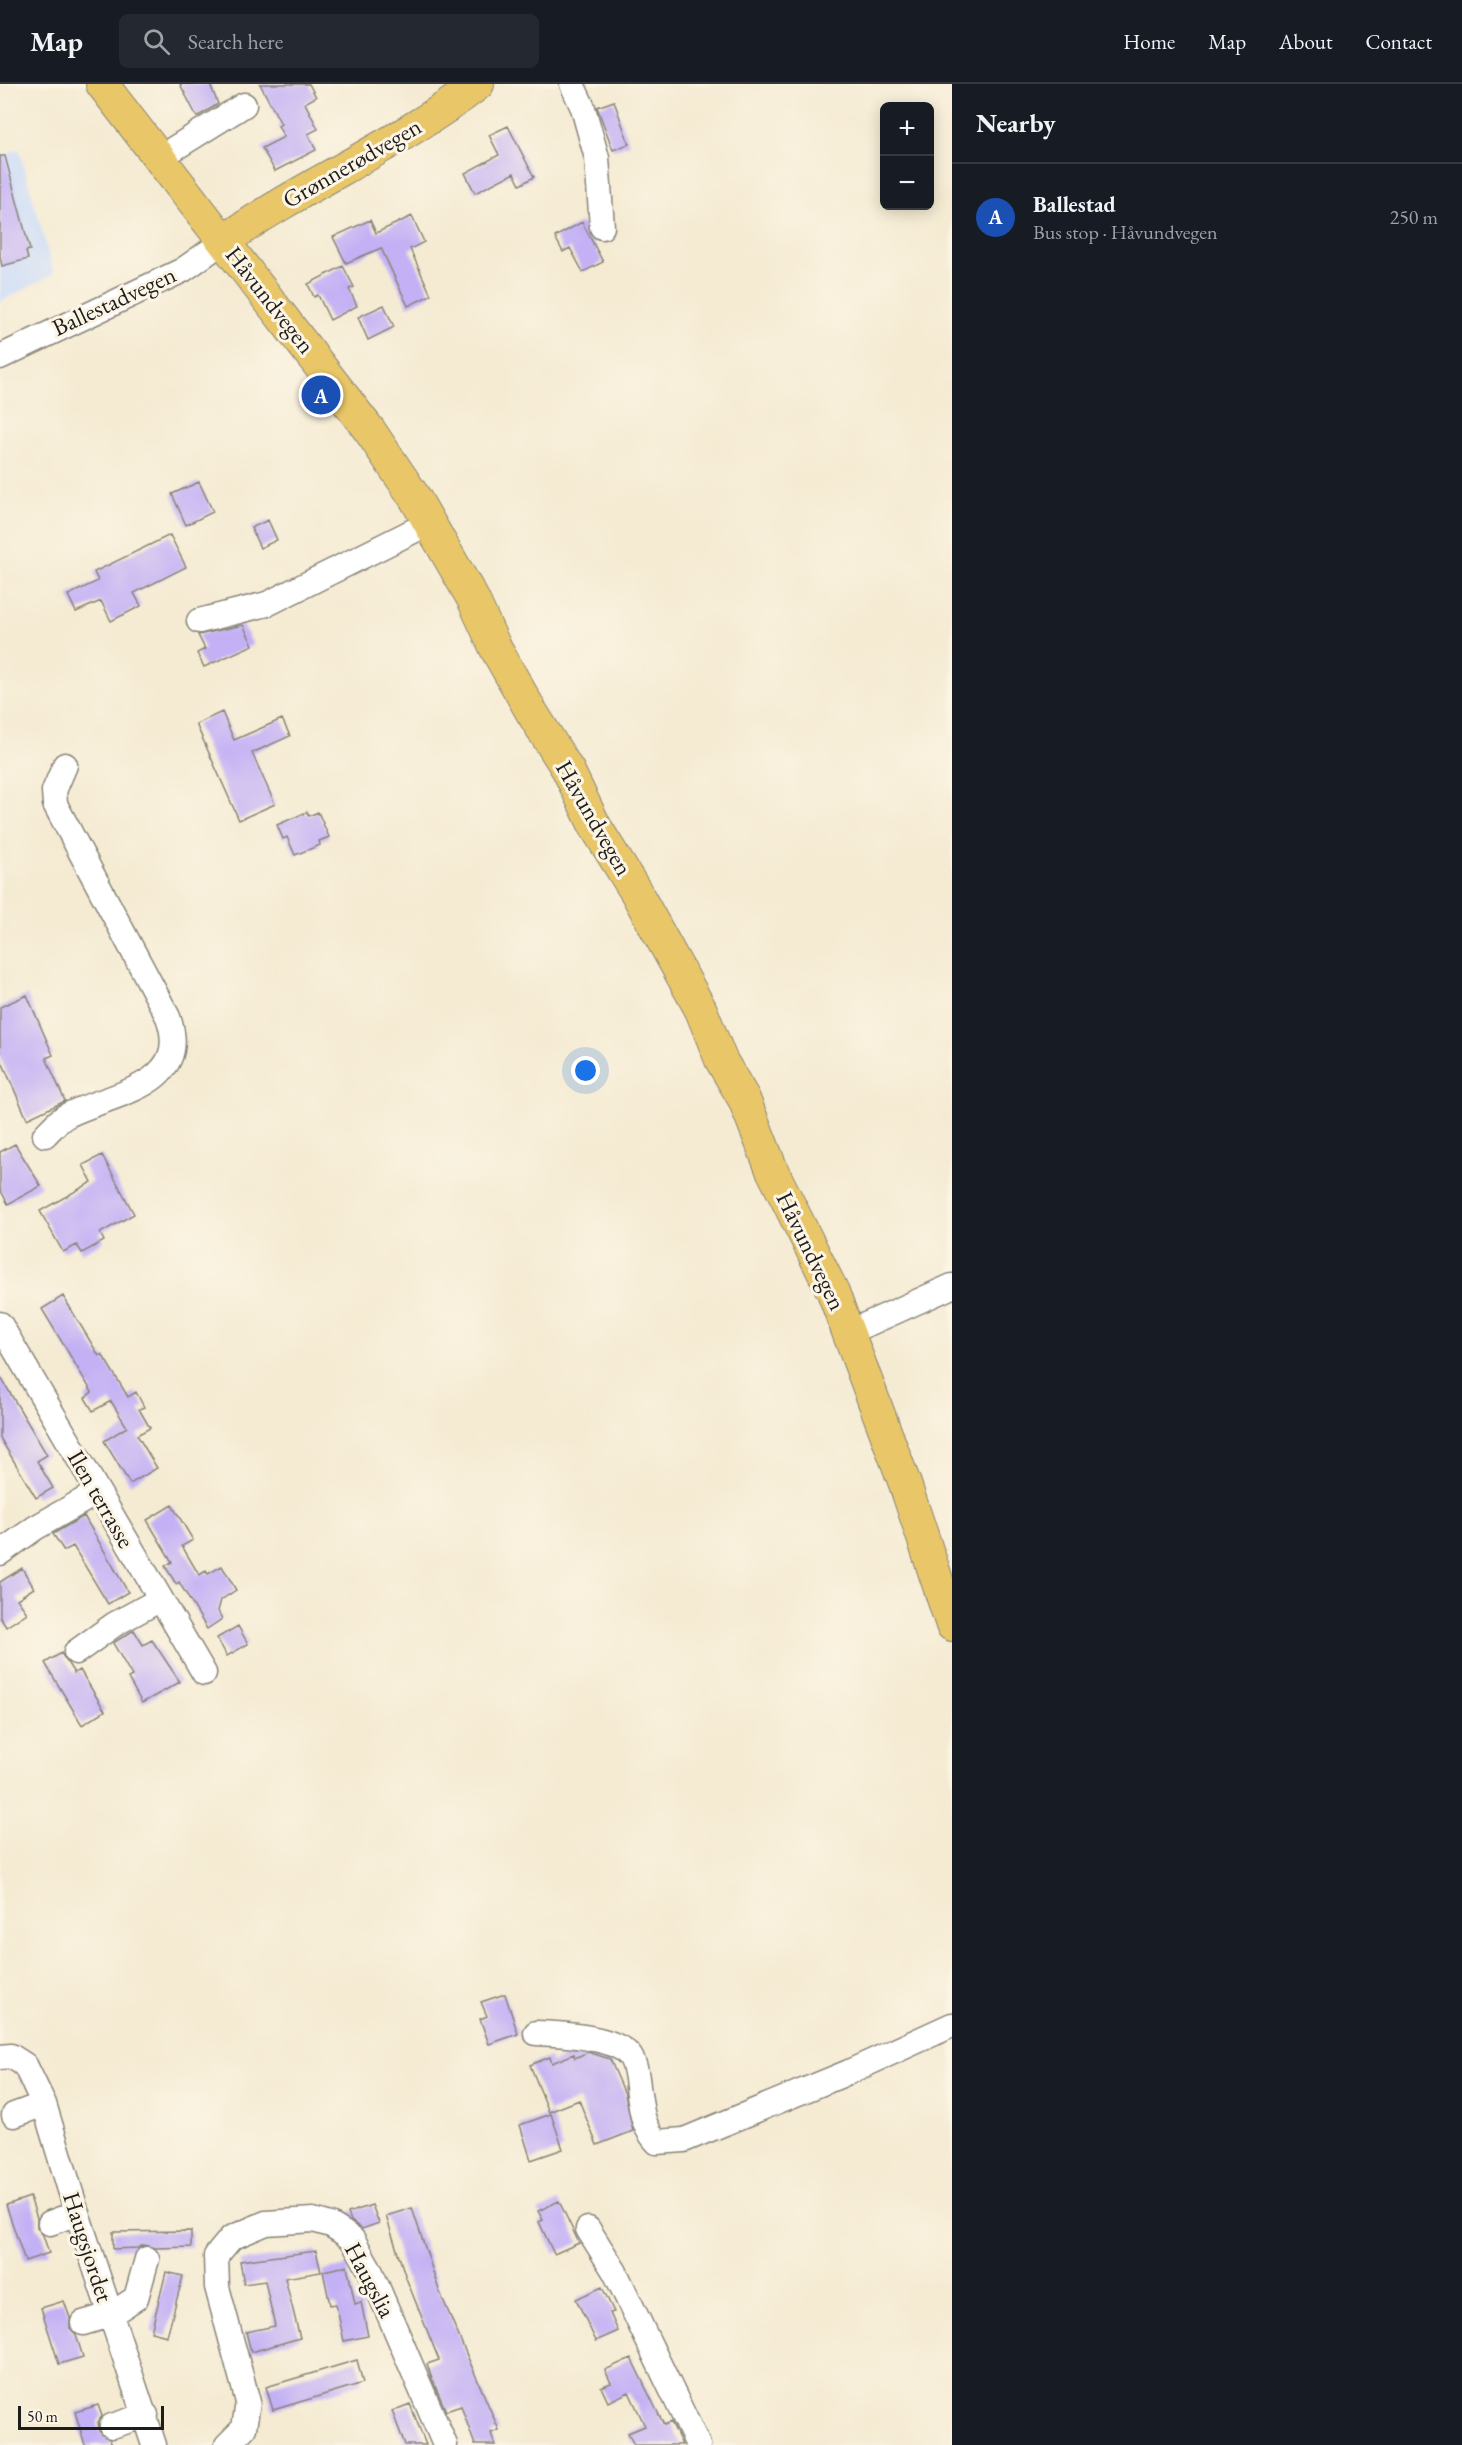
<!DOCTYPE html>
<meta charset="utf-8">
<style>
body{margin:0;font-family:"EB Garamond",serif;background:#242831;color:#f1f3f6}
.controls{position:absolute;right:18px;top:18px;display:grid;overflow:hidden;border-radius:9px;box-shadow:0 3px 15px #0003}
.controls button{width:54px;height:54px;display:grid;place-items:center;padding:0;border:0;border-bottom:2px solid #363941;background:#171b24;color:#f1f3f6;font:30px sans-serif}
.scale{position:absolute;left:18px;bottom:15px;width:146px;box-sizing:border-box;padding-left:6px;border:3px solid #1c1c1c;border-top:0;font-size:16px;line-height:21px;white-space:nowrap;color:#1c1c1c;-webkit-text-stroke:4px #fcf5e5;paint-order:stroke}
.you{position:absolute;left:586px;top:987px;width:21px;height:21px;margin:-15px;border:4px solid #fff;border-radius:50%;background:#1a73e8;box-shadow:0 0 0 9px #1a73e833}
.badge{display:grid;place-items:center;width:39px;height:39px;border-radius:50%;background:#7c3aed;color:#fff;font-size:20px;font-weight:700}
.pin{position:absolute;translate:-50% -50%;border:3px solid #fff;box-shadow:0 2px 6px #0006}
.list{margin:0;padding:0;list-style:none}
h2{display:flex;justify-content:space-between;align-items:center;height:78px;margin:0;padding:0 24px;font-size:26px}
h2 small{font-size:20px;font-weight:400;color:#9ea1a6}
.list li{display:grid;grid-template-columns:39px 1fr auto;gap:18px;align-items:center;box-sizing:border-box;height:108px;padding:0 24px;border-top:2px solid #363941}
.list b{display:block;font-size:22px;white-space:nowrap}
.list p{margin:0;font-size:20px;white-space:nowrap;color:#9ea1a6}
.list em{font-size:20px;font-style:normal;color:#9ea1a6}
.icon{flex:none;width:33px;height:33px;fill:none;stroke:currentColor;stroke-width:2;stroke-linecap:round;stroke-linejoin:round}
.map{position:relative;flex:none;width:952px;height:2361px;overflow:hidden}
header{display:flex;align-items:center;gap:36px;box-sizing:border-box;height:84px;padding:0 30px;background:#171b24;border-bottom:2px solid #363941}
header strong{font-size:28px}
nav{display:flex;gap:33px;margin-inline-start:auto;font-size:21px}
.search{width:420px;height:54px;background:#242831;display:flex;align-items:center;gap:15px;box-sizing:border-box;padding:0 21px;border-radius:9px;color:#9ea1a6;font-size:22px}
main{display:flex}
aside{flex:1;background:#171b24}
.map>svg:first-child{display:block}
.built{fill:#cbdcf9}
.building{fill:#c3b0f5}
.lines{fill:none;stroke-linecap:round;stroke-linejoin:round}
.minor-casing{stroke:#888478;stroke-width:27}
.major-casing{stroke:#888478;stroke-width:34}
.minor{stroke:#fff;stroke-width:24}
.major{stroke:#e9c769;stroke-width:32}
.labels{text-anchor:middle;stroke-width:6;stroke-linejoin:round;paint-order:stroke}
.street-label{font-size:24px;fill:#1c1c1c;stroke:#fcf5e5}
</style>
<header>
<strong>Map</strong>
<div class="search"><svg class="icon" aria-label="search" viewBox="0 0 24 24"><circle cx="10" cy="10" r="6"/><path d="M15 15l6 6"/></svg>Search here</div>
<nav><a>Home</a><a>Map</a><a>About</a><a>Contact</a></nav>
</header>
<main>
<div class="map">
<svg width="952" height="2361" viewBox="0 0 952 2361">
<rect width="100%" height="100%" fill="#fcf5e5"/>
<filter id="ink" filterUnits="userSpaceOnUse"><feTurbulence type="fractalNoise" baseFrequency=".0167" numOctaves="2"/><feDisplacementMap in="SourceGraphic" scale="12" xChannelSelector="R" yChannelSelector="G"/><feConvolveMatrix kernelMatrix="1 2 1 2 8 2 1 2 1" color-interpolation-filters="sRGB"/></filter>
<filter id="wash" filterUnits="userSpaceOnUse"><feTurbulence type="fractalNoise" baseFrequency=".008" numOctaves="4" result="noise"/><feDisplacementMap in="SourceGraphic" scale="24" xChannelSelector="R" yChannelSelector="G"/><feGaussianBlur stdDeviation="1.35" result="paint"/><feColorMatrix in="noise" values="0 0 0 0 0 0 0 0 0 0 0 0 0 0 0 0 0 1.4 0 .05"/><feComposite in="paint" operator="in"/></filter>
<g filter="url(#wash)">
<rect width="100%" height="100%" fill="#f5ebd3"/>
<path class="built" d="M 19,65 L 54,190 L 0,218 L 0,73 Z"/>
<g id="blocks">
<path class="building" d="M 180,0 L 210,0 L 218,20 L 197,33 Z
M 260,0 L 309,0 L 316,13 L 305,19 L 318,45 L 308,50 L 316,66 L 275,87 L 262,64 L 284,53 L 278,42 L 281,40 Z
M 614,17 L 629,60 L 613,66 L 597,23 Z
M 508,42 L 534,93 L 520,101 L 514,89 L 475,109 L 465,89 L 499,71 L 489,51 Z
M 0,72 L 5,72 L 30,166 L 26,167 L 28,175 L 2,182 L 0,173 Z
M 412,132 L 424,158 L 410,165 L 431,211 L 408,222 L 381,164 L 346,179 L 333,153 L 370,136 L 376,149 Z
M 582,138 L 603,178 L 583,188 L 570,164 L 563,168 L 555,153 Z
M 343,182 L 354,203 L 349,205 L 357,222 L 330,236 L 318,211 L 314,213 L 308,200 Z
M 384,221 L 394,243 L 368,256 L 358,233 Z
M 199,398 L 213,428 L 186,441 L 172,410 Z
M 268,436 L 277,456 L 260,464 L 251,444 Z
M 170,451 L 186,483 L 134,509 L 141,522 L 111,537 L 101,517 L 76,528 L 68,511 L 98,497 L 94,488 Z
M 243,541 L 253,561 L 204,583 L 197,569 L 205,565 L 198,551 Z
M 222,628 L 234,656 L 282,635 L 290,652 L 252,669 L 275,720 L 239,736 L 196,640 Z
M 307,728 L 309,732 L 318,728 L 329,753 L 319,757 L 320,761 L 295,771 L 287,753 L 283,755 L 277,741 Z
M 27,911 L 53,971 L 46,974 L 65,1017 L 27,1035 L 0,973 L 0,923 Z
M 15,1060 L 41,1102 L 8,1120 L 0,1105 L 0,1068 Z
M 102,1071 L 134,1130 L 100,1149 L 104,1157 L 82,1169 L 77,1161 L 63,1168 L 40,1127 L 92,1098 L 83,1081 Z
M 63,1212 L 99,1272 L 102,1270 L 128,1313 L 136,1308 L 144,1323 L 139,1325 L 150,1344 L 137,1351 L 157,1384 L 130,1400 L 104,1357 L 127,1343 L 111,1317 L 93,1327 L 85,1314 L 92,1308 L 42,1225 Z
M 0,1292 L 47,1371 L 37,1377 L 53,1404 L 36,1414 L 0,1354 Z
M 172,1421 L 193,1456 L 182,1462 L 199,1491 L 206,1487 L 208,1490 L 222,1482 L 236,1506 L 221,1516 L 218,1527 L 222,1535 L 207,1545 L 179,1498 L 176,1500 L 165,1482 L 172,1478 L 147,1436 Z
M 84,1432 L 128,1508 L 108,1520 L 73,1462 L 64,1467 L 53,1450 Z
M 22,1484 L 34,1504 L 17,1515 L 27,1529 L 6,1543 L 0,1533 L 0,1498 Z
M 238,1542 L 248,1560 L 227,1572 L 217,1554 Z
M 134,1546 L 143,1561 L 152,1556 L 180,1598 L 142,1619 L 128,1594 L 132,1592 L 113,1559 Z
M 61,1569 L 74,1589 L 80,1586 L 105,1627 L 82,1641 L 45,1579 Z
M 505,1910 L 518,1950 L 489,1960 L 480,1935 L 487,1932 L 481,1918 Z
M 588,1968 L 610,1975 L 625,2010 L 633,2047 L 597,2061 L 579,2016 L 549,2028 L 530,1981 L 550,1973 L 552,1979 L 574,1970 L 575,1974 Z
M 551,2030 L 563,2065 L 531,2076 L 520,2041 Z
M 30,2113 L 37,2134 L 37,2143 L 43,2151 L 49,2169 L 25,2177 L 6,2121 Z
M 559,2117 L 579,2159 L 554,2170 L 539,2138 L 543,2136 L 538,2127 Z
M 372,2121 L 379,2139 L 362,2145 L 351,2137 L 348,2129 Z
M 412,2124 L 439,2206 L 499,2346 L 491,2349 L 495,2361 L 475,2361 L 461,2322 L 446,2327 L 432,2295 L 427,2280 L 439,2276 L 406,2194 L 386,2132 Z
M 191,2147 L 191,2163 L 156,2164 L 144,2161 L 138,2164 L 113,2165 L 113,2148 Z
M 316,2167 L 321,2188 L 285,2194 L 300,2254 L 251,2268 L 246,2248 L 275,2242 L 265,2197 L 244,2200 L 240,2177 Z
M 347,2182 L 355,2220 L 361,2218 L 368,2252 L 344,2257 L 336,2220 L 330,2221 L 323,2187 Z
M 166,2188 L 183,2192 L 167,2252 L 151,2248 Z
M 602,2203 L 614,2228 L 610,2229 L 618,2247 L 596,2257 L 576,2215 Z
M 64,2217 L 70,2234 L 70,2244 L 76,2251 L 83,2273 L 59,2280 L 41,2224 Z
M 631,2274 L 664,2341 L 671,2338 L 682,2361 L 634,2361 L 628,2349 L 645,2342 L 629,2308 L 608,2318 L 601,2303 L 611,2299 L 605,2286 Z
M 357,2276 L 363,2299 L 273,2326 L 266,2303 Z
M 410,2320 L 426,2361 L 405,2361 L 392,2327 Z
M 98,2321 L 102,2332 L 98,2338 L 99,2347 L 110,2356 L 112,2361 L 85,2361 L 75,2328 Z"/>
</g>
</g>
<g filter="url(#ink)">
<use href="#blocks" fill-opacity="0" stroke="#888478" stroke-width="1.5"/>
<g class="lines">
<defs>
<path id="minor" d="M 572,0 L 583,24 L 597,74 L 602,143
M 159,74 L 244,21
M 0,273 L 183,186 L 224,157
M 199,537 L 267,520 L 429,439
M 45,1051 C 53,1043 60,1034 70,1030 C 113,1009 193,1002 168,933 L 55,720 L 54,707 L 65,681
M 0,1240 L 204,1589
M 850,1248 L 952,1202
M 0,1469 L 35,1444 L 98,1408
M 76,1568 L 115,1540 L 159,1516
M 536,1949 C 559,1950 613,1952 629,1971 C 638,1982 637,2002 640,2016 C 642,2032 645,2045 657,2058 L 684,2056 L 849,1988 L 952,1941
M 0,1973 L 11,1972 L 25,1981 L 44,2020 L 77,2129 L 154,2361
M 14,2031 L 44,2020
M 50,2139 L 77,2129
M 588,2145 L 615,2188 L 698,2361
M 83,2239 L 110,2231 L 136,2214 L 147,2175
M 112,2342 L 146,2331
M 227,2361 L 244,2344 L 248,2318 L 217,2203 L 216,2172 L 231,2154 L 266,2139 L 313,2136 L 331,2141 L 342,2148 L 353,2156 L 370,2186 L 445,2361"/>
<path id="major" d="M 102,0 L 370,347 L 415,414 L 473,515 L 496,565 L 531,627 L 568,686 L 595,742 L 636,808 L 701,926 L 721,976 L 744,1015 L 772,1086 L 833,1208 L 905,1400 L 952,1541
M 224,157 C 306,99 399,61 478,0"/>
</defs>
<use href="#minor" class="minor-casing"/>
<use href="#major" class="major-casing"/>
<use href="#minor" class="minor"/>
<use href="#major" class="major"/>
</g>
</g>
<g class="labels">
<g class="street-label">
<text transform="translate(352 79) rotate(-30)" y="8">Grønnerødvegen</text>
<text transform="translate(270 216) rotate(52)" y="8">Håvundvegen</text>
<text transform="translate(114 217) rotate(-25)" y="8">Ballestadvegen</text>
<text transform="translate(594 734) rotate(60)" y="8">Håvundvegen</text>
<text transform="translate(811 1167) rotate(64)" y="8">Håvundvegen</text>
<text transform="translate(101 1415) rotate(60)" y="8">Ilen terrasse</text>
<text transform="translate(88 2163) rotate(72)" y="8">Haugsjordet</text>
<text transform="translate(370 2196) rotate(62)" y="8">Haugslia</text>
</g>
</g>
</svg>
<div class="controls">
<button>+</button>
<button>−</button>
</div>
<div class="scale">50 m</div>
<div class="you"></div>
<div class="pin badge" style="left:321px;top:311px;background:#1a4fb4">A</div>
</div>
<aside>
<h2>Nearby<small></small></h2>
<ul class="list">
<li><span class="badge" style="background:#1a4fb4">A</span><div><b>Ballestad</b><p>Bus stop · Håvundvegen</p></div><em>250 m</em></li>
</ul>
</aside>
</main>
